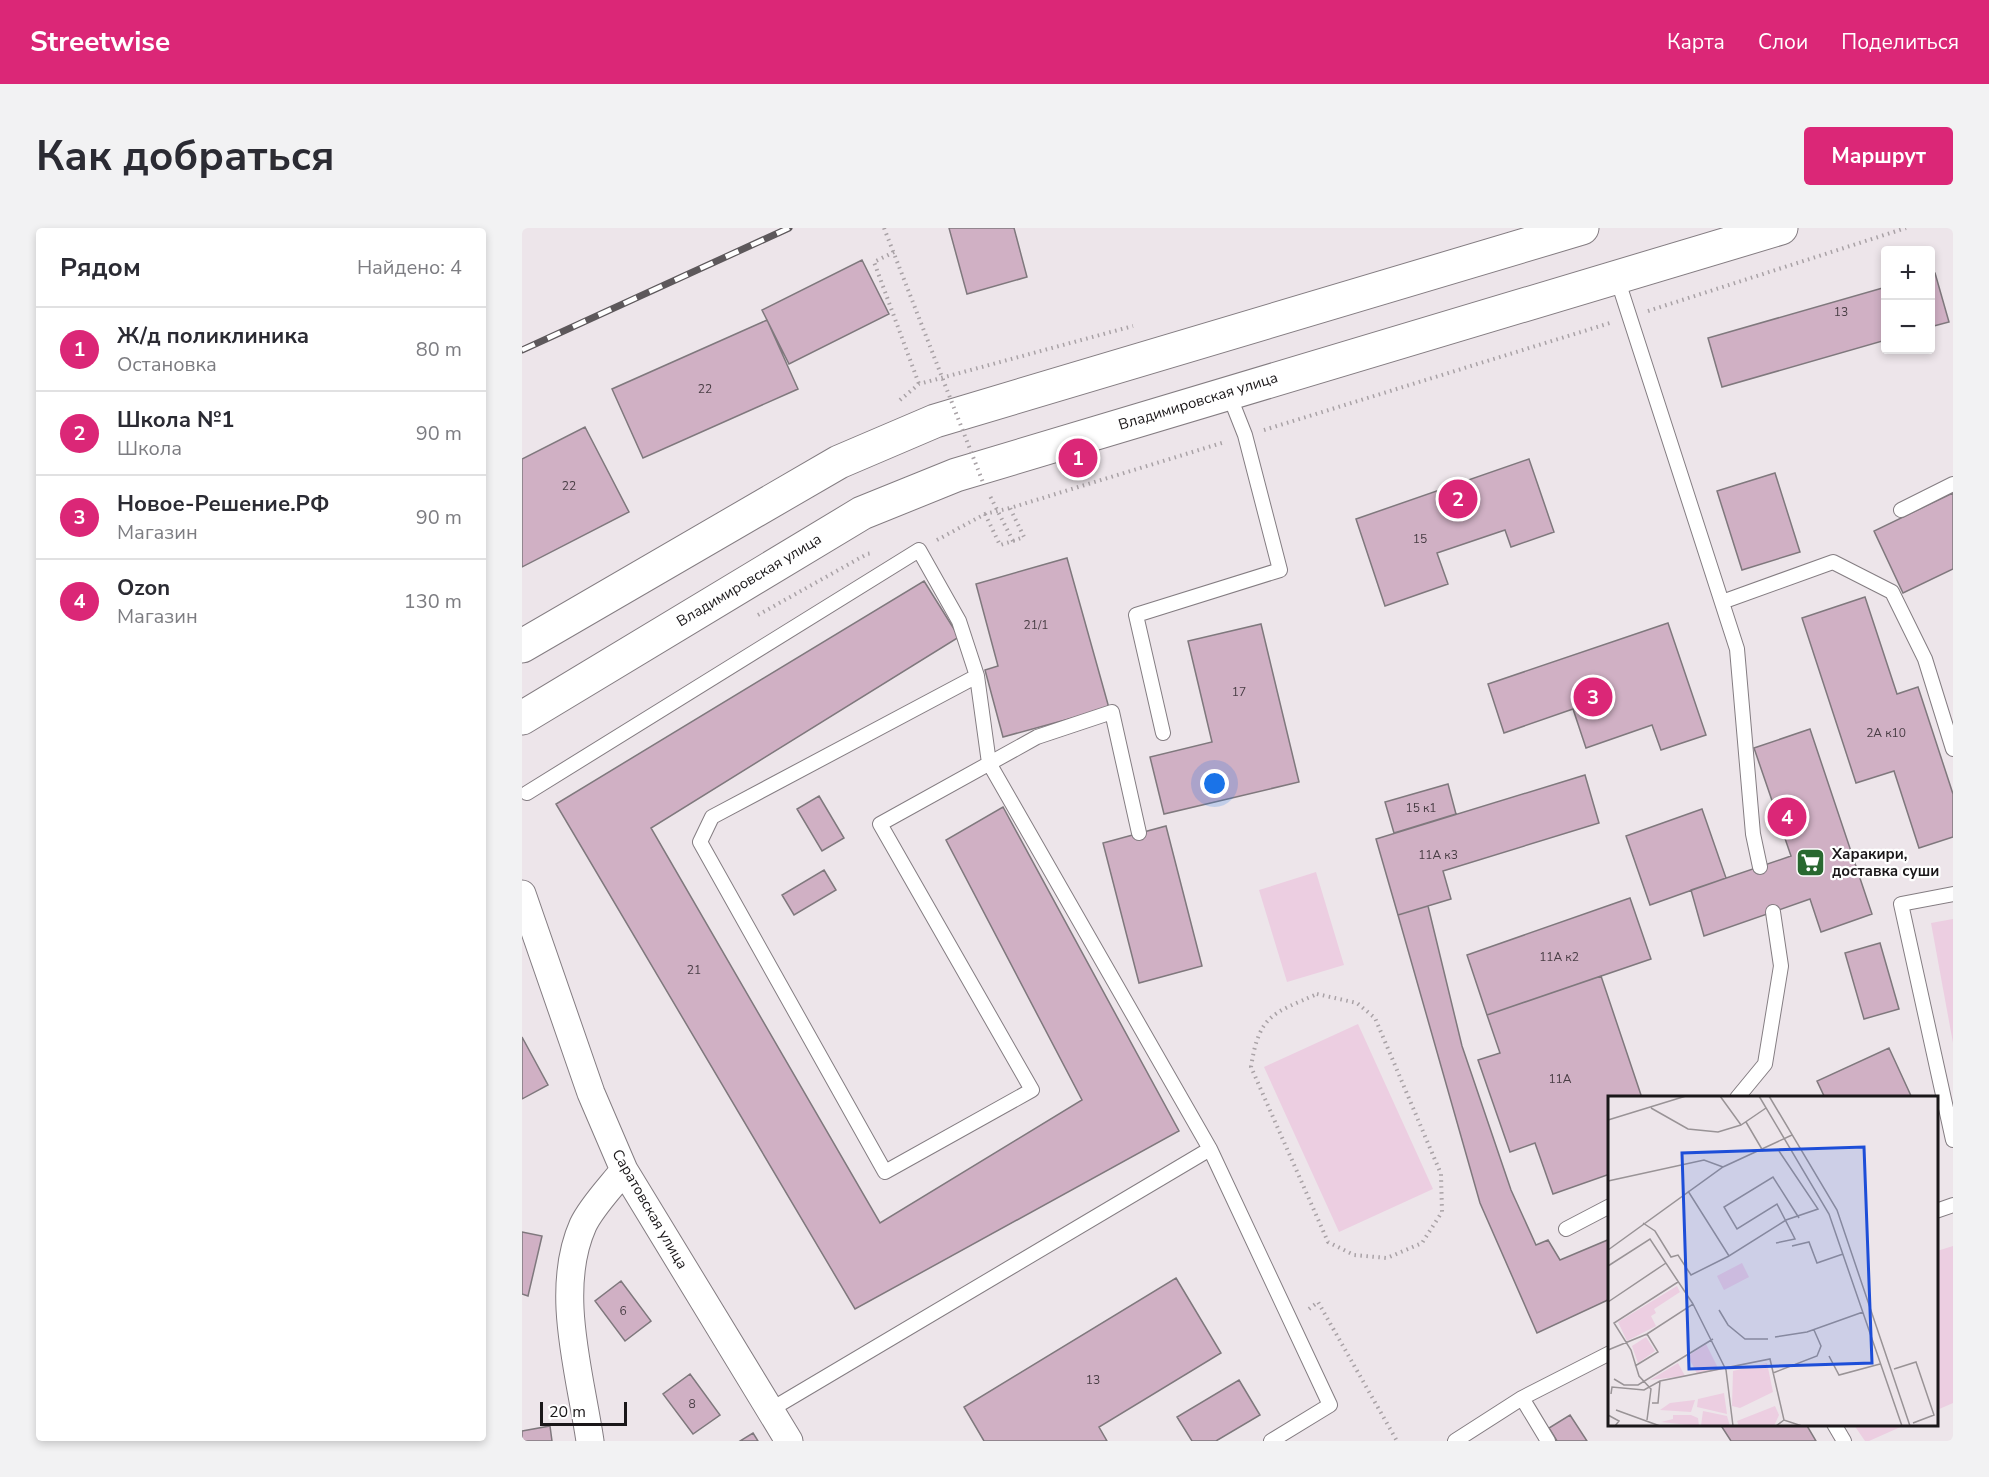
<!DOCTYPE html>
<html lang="ru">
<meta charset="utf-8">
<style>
body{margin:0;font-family:"Nunito Sans",sans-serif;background:#f2f2f3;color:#2b2b33}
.controls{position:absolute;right:18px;top:18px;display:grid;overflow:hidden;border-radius:6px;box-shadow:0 3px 9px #0003}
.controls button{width:54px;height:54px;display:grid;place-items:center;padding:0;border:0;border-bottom:2px solid #e1e1e2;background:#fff;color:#2b2b33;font:30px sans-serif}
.scale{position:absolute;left:18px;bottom:15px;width:87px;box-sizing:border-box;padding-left:6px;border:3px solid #1a1719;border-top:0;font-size:16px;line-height:21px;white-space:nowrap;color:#1a1719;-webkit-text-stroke:4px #fff;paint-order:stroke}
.you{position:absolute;left:693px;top:556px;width:21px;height:21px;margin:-15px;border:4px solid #fff;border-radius:50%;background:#1a73e8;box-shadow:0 0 0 9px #1a73e833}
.badge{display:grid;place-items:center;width:39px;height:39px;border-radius:50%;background:#db2777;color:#fff;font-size:20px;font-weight:700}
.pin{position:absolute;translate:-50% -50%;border:3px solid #fff;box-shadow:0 2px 6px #0006}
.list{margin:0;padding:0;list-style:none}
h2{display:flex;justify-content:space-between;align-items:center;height:78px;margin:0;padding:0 24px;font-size:26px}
h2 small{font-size:20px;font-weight:400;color:#7c7c81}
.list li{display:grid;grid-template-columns:39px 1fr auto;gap:18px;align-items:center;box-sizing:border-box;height:84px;padding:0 24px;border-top:2px solid #e1e1e2}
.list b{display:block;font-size:22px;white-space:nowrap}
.list p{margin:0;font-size:20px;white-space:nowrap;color:#7c7c81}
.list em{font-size:20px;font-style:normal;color:#7c7c81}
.map{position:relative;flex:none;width:1431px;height:1213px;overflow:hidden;border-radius:6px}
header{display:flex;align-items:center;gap:36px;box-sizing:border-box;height:84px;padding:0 30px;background:#db2777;color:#fff}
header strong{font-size:28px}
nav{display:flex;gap:33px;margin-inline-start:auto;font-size:21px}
.intro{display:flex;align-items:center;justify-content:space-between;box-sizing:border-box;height:144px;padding:0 36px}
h1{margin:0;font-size:42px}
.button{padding:15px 27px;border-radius:6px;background:#db2777;color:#fff;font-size:21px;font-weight:700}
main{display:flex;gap:36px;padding:0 36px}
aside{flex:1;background:#fff;border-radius:6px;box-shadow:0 3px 9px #0003}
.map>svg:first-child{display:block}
.green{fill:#eccee1}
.building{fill:#d0b0c4;stroke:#7f787d;stroke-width:1.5}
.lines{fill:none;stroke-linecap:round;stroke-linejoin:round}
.lane-casing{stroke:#847d82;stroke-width:16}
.street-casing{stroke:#847d82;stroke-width:29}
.primary-casing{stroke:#847d82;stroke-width:35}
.path{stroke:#a9a2a6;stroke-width:4;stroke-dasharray:1.5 4.5;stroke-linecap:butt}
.lane{stroke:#fff;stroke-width:14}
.street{stroke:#fff;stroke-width:27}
.primary{stroke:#fff;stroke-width:33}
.rail-casing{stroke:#5d585b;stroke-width:7}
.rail{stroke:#fff;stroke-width:4.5;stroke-dasharray:14;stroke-linecap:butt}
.path-bridge{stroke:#a9a2a6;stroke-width:4;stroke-dasharray:1.5 4.5;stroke-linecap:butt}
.labels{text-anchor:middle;stroke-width:4.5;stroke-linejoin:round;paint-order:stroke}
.number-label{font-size:12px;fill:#483d44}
.street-label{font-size:15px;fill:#1a1719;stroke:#fff}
.poi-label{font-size:15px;font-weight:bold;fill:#1a1719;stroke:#fff;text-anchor:start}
.inset-road{fill:none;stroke:#999396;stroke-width:1.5}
.view{fill:#1d4ed8;fill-opacity:0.15;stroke:#1d4ed8;stroke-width:3}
.inset-edge{fill:none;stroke:#1a1719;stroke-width:3}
</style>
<header>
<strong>Streetwise</strong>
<nav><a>Карта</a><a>Слои</a><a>Поделиться</a></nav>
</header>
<div class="intro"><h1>Как добраться</h1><a class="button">Маршрут</a></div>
<main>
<aside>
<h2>Рядом<small>Найдено: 4</small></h2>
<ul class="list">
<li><span class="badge">1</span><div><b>Ж/д поликлиника</b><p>Остановка</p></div><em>80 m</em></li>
<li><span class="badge">2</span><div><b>Школа №1</b><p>Школа</p></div><em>90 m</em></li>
<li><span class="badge">3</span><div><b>Новое-Решение.РФ</b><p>Магазин</p></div><em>90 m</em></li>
<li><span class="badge">4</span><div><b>Ozon</b><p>Магазин</p></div><em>130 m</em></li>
</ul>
</aside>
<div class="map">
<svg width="1431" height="1213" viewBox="0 0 1431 1213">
<rect width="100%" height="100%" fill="#ede5ea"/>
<path class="green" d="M 794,644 L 822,737 L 765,754 L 737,662 Z
M 1431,691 L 1431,815 L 1409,695 Z
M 836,796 L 911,961 L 817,1004 L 742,839 Z
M 1431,1018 L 1431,1175 L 1415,1182 L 1415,1023 Z
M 1332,1197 L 1383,1197 L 1347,1213 L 1343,1213 Z"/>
<path class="building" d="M 427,0 L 492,0 L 505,49 L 445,66 Z
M 340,32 L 367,86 L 267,136 L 240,82 Z
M 1413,45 L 1427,94 L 1408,99 L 1408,46 Z
M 1364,59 L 1364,112 L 1200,159 L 1186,110 Z
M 245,92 L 276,161 L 121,230 L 90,161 Z
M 63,199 L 107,284 L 0,339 L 0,231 Z
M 1007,231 L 1032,304 L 989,319 L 983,302 L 915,325 L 926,356 L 863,378 L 834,291 Z
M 1253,245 L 1278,324 L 1220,342 L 1195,263 Z
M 1431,265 L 1431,341 L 1381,365 L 1352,303 Z
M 545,330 L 587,480 L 481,509 L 463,442 L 476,438 L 454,356 Z
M 402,353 L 437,409 L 129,600 L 358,995 L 560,872 L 424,612 L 481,579 L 657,903 L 333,1081 L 34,576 Z
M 1343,369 L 1375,466 L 1396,459 L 1431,566 L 1431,609 L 1397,620 L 1372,543 L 1334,555 L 1280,390 Z
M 1146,395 L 1184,507 L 1139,522 L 1130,497 L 1064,520 L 1051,481 L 982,505 L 966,456 Z
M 739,396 L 777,554 L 642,586 L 628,529 L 690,514 L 666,413 Z
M 1288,501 L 1350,686 L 1299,704 L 1288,671 L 1182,708 L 1169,662 L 1269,628 L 1232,520 Z
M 1063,547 L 1077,595 L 921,643 L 929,671 L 876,687 L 854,611 Z
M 926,556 L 934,586 L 872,605 L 863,574 Z
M 297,568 L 322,610 L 300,623 L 275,581 Z
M 1180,581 L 1204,650 L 1128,677 L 1104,608 Z
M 644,598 L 680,738 L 617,755 L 581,615 Z
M 302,642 L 314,662 L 272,687 L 260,667 Z
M 1108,670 L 1129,731 L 965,787 L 945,727 Z
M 906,678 L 940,818 L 989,962 L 1014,1017 L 1026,1012 L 1038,1032 L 1088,1011 L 1088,1071 L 1015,1105 L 958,975 L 876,687 Z
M 1358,715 L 1377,781 L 1342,791 L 1323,725 Z
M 1079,748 L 1120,870 L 1088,870 L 1088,946 L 1031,966 L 1013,915 L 988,924 L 956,832 L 978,825 L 965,787 Z
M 0,809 L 26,857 L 0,871 Z
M 1367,820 L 1390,870 L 1303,870 L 1295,853 Z
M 0,1004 L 20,1008 L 6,1068 L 0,1066 Z
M 654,1050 L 699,1125 L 577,1199 L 585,1213 L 462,1213 L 442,1179 Z
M 99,1053 L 129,1093 L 103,1113 L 73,1073 Z
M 168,1146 L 198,1187 L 171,1206 L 141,1166 Z
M 717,1152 L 738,1187 L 694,1213 L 670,1213 L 655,1189 Z
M 1048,1187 L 1065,1213 L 1035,1213 L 1027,1200 Z
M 1198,1196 L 1284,1196 L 1294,1213 L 1209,1213 Z
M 28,1198 L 30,1213 L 0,1213 L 0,1203 Z
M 231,1205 L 236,1213 L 218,1213 Z"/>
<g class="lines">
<defs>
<path id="lane" d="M 1095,50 L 1215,421 L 1231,606 L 1238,639
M 1379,282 L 1431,256
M 1200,374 L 1311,334 L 1370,364 L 1403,431 L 1431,521
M 455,448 L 190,589 L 178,614 L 363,944 L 510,862 L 358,596 L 515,509 L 590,484 L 617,605
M 641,505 L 614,387 L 758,342 L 723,207 L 706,164
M 5,565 L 397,322 L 437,393 L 455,448 L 467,535 L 688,921 L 248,1182
M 1431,666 L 1379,676 L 1431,912
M 1215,870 L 1243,836 L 1259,738 L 1251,684
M 688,921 L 808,1177 L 749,1213
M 1414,983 L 1431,977
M 1044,1001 L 1088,978
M 1312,1196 L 1322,1213
M 933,1213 L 1000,1170
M 1026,1213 L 1000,1170 L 1088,1125"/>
<path id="street" d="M 0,666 L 69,865 L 102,942 L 267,1213
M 68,1213 C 58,1145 32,1062 61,997 C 70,978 89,959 102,942"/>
<path id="primary" d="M 0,418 L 317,234 L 413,193 L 1060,0
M 0,490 L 340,285 L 434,247 L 1259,0"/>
</defs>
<use href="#lane" class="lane-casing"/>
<use href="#street" class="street-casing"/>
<use href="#primary" class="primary-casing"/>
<path class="path" d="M 372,24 L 352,34 L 397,156
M 1126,83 L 1384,0
M 378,172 L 397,156 L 611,98
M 742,202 L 1088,95
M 463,286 L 478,317 L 491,313 L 468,268
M 415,312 L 463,286 L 488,280
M 491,313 L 502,309 L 488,280 L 703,214
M 236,387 L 345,326 L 350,325
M 795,766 L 835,775 L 853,790 L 919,946 L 920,984 L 900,1015 L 865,1030 L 832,1027 L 806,1014 L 729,839 C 737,787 750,786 795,766 Z
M 787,1081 L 796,1074 L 875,1213"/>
<use href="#lane" class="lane"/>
<use href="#street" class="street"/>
<use href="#primary" class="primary"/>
<defs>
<path id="rail" d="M 0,122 L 267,0"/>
</defs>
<use href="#rail" class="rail-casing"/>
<use href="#rail" class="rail"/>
<path class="path-bridge" d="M 362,0 L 462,257"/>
</g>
<defs>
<symbol id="supermarket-square" viewBox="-11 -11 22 22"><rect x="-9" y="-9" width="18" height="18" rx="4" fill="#296830" stroke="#fff"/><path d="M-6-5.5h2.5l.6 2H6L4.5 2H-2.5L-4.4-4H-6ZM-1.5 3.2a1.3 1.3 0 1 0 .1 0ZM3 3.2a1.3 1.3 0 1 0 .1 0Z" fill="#fff"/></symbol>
</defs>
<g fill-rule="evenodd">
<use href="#supermarket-square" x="1272" y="618" width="33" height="33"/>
</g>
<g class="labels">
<g class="number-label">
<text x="1319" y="88">13</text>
<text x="183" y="165">22</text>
<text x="47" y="262">22</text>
<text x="898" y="315">15</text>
<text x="514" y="401">21/1</text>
<text x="717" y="468">17</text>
<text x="1364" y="509">2А к10</text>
<text x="899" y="584">15 к1</text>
<text x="916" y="631">11А к3</text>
<text x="1037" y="733">11А к2</text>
<text x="172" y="746">21</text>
<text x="1038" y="855">11А</text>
<text x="101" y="1087">6</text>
<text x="571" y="1156">13</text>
<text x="170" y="1180">8</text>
</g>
<g class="street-label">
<text transform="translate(676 173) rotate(-17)" y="5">Владимировская улица</text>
<text transform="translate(227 352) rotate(-31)" y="5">Владимировская улица</text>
<text transform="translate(128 981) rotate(60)" y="5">Саратовская улица</text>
</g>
<g class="poi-label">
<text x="1310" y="631">Харакири,<tspan x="1310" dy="17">доставка суши</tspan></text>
</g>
</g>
<g transform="translate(1086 868)">
<rect width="330" height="330" fill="#ede5ea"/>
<path d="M 134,167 L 141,181 L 116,194 L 109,180 ZM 69,190 L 72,196 L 46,213 L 48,217 L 43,220 L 48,230 L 19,245 L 10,226 ZM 38,241 L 47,255 L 30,267 L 24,250 ZM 98,248 L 111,274 L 89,278 L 80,260 ZM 70,267 L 77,280 L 42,284 ZM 159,267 L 165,296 L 132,312 L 124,310 L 125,275 ZM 116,297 L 119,318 L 89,311 L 90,303 ZM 87,304 L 83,316 L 52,314 L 62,307 ZM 167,310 L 171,319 L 166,330 L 131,330 L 129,325 ZM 95,315 L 119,320 L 122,330 L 93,330 ZM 65,319 L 83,319 L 90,322 L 91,330 L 53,326 L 65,323 Z" fill="#eccee1"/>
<path class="inset-road" d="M 112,0 L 133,29 L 158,12M 151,0 L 221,118 L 294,330M 161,0 L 229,114 L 302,330M 43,12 L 80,33 L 110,36 L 133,29M 0,24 L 78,0M 138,26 L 155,55M 0,85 L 96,64 L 115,71M 80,95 L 121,160 L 178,124 L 210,113 L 171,55M 35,127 L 47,135 L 63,161 L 70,159 L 83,179 L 121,160M 168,147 L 187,143 L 169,108 L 129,133 L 116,111 L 165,81 L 191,122M 184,150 L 201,146 L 209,167 L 235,158M 0,154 L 115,71 L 184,39M 0,170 L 42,143 L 85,208M 0,206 L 58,167M 111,214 L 120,229 L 137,243 L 160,243M 167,241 L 199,236 L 255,216M 0,254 L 39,238 L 85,208 L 118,274 L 125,330M 221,260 L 231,279 L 272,268M 27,270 L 50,256 L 39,238M 286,273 L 308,266 L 326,319 L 305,327M 165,277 L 209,260 L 213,250 L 206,234M 6,283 L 16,289 L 30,289 L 105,243M 3,298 L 4,291 L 36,294 L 52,285 L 162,263 L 176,324M 44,307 L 50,307 L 52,285M 8,314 L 52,330M 0,319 L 11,325 L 7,330M 39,324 L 43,293 L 31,280 L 23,254 L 6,227 L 70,186M 168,330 L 176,324 L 194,330"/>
<path class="view" d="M 256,51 L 264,267 L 81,273 L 74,57 Z"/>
<rect width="330" height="330" class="inset-edge"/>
</g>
</svg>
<div class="controls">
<button>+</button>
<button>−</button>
</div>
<div class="scale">20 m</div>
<div class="you"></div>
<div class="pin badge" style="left:556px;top:230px">1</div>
<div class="pin badge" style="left:936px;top:271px">2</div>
<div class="pin badge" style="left:1071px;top:469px">3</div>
<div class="pin badge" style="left:1265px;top:589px">4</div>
</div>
</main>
